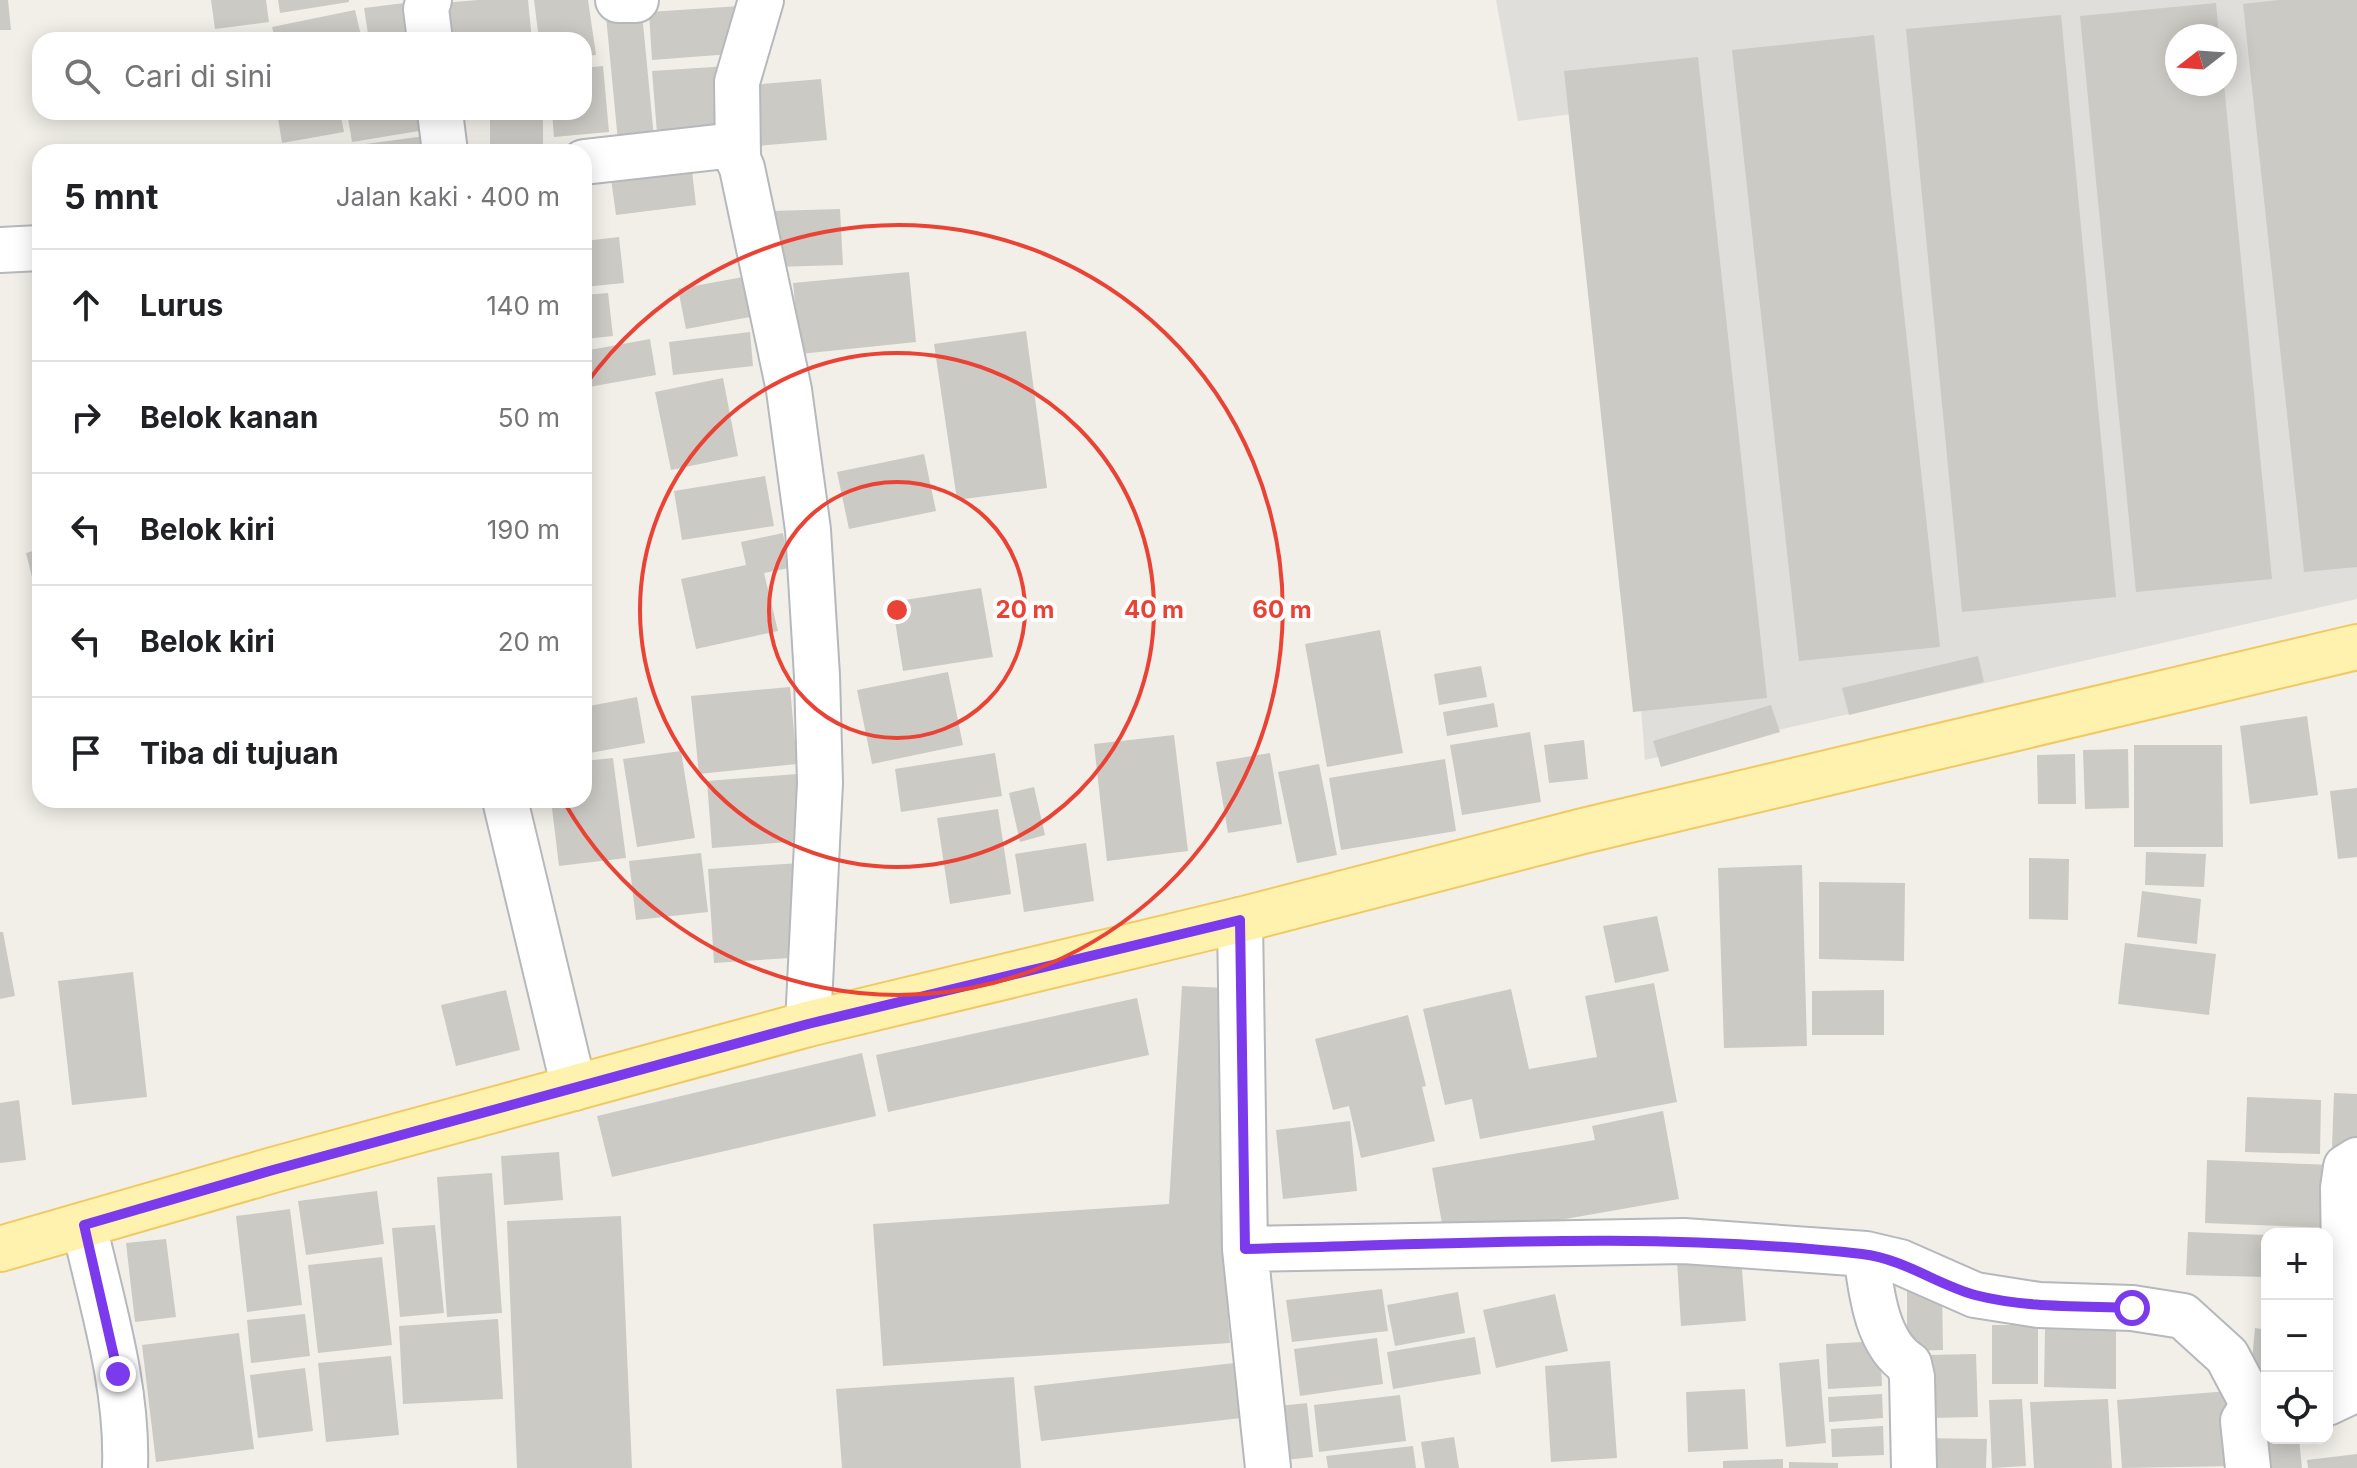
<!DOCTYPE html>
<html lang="id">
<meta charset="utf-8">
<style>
body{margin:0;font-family:Inter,sans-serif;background:#f6f6f6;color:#202124}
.controls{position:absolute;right:24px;bottom:24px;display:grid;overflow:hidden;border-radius:16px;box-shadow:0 4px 20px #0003}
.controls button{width:72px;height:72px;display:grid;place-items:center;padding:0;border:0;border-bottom:2px solid #e0e0e0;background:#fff;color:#202124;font:40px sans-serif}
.compass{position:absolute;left:2165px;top:24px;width:72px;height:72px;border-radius:50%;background:#fff;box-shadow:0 4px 20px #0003;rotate:253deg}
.stop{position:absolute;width:24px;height:24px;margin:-18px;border:6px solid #7c3aed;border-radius:50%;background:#fff}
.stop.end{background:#7c3aed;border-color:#fff;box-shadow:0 2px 8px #0008}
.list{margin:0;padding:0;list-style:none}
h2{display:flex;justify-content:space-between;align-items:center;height:104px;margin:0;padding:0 32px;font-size:34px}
h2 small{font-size:26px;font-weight:400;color:#757577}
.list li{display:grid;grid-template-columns:52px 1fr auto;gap:24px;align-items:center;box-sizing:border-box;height:112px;padding:0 32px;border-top:2px solid #e0e0e0}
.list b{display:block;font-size:30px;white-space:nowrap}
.list em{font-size:26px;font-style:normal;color:#757577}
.icon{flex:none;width:44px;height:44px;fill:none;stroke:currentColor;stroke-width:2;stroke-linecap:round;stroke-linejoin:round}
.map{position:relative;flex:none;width:2357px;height:1468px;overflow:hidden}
.search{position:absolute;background:#fff;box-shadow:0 4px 20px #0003;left:32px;top:32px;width:560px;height:88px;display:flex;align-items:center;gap:20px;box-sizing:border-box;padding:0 28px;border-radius:24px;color:#757577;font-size:30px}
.panel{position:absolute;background:#fff;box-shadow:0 4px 20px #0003;left:32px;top:144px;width:560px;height:664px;border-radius:24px}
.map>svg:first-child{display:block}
.industrial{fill:#e0deda;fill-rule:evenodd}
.building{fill:#cccac5}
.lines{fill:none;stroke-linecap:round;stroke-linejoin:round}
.minor-casing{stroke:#b5b8bc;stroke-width:48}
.major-casing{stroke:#f2c960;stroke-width:48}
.minor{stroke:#fff;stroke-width:44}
.major{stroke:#fff2af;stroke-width:44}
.route{stroke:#7c3aed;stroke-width:10}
.ring{fill:none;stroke:#ea4335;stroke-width:4}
.centre{fill:#ea4335;stroke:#fff;stroke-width:4}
.ring-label{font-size:24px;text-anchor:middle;font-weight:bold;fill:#ea4335;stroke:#fff;stroke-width:8;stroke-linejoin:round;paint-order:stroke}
</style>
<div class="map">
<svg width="2357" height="1468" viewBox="0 0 2357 1468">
<rect width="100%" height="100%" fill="#f1efe8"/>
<path class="industrial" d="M 1496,0 L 2357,0 L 2357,599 L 1645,760 L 1595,111 L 1518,121 ZM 2177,36 L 2225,36 L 2225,84 L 2177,84 Z"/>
<path class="building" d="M 0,0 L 8,0 L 11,30 L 0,30 Z
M 211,0 L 266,0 L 269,22 L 215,29 Z
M 278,0 L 349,0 L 349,2 L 280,13 Z
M 478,0 L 528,0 L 532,40 L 445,40 L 442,3 Z
M 534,0 L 588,0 L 596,55 L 584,56 L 584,40 L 539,40 Z
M 2278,0 L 2357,0 L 2357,567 L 2304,572 L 2243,4 Z
M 421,1 L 427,40 L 369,40 L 364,8 Z
M 2216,3 L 2219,36 L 2177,36 L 2177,84 L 2224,84 L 2272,579 L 2136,592 L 2080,16 Z
M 740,6 L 744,53 L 652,60 L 649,12 Z
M 355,10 L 362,40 L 275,40 L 272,27 Z
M 642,13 L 655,148 L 619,152 L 606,16 Z
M 2061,15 L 2116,597 L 1962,612 L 1906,29 Z
M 1874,35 L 1940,647 L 1799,661 L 1732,50 Z
M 1698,57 L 1767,698 L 1633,712 L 1564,71 Z
M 603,66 L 609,132 L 554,137 L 552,112 L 584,112 L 584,68 Z
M 728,66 L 732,128 L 657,133 L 652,71 Z
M 821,79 L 827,140 L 745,147 L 740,86 Z
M 277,112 L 340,112 L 344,132 L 282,143 Z
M 347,112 L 434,112 L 437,128 L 352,142 Z
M 458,112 L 485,112 L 486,118 L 459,121 Z
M 490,112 L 543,112 L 543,152 L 490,152 Z
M 440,134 L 443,152 L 359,152 L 358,145 Z
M 691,162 L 696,205 L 616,215 L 610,172 Z
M 840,209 L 843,265 L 773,267 L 772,211 Z
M 619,237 L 624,283 L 584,287 L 584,241 Z
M 909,272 L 916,342 L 800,354 L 793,283 Z
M 743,277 L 750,317 L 686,329 L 678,289 Z
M 608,293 L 613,336 L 584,339 L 584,295 Z
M 1026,331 L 1047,488 L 957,500 L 934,344 Z
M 750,332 L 753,366 L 673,375 L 669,342 Z
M 650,339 L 656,375 L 589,387 L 584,351 Z
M 723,378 L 738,456 L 671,470 L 655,392 Z
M 924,454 L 936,511 L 849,529 L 837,472 Z
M 765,476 L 774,526 L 682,540 L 674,491 Z
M 783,533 L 789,568 L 764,573 L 778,631 L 696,649 L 681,579 L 746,565 L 741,542 Z
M 40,549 L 40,604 L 39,605 L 26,553 Z
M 981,588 L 993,657 L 903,671 L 892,602 Z
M 1380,630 L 1403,753 L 1327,767 L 1305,644 Z
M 1978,656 L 1984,682 L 1849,715 L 1842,688 Z
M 1481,666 L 1487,697 L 1439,705 L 1434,674 Z
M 948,672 L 963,745 L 872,764 L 857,690 Z
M 790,687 L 797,764 L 699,774 L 691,696 Z
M 637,697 L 645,743 L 584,754 L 584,707 Z
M 1494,703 L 1498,727 L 1447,736 L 1443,712 Z
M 1771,705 L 1780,732 L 1661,767 L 1653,741 Z
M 2307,716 L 2318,795 L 2250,804 L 2240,726 Z
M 1530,732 L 1541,802 L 1462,815 L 1450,745 Z
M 1174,735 L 1188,851 L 1107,861 L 1094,744 Z
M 1584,740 L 1588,779 L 1549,783 L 1544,745 Z
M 2134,745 L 2222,745 L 2223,847 L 2134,847 Z
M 2128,749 L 2129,808 L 2085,809 L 2083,750 Z
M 681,751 L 695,838 L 637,847 L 623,759 Z
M 995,753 L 1002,796 L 901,812 L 895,769 Z
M 1270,753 L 1282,824 L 1228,833 L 1216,762 Z
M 2075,754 L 2076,804 L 2038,804 L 2037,755 Z
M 613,758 L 626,858 L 559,866 L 551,800 L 584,800 L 584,761 Z
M 1445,759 L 1456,831 L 1341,850 L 1329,778 Z
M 1319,764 L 1337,855 L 1297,863 L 1278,772 Z
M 797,774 L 802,841 L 712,848 L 707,781 Z
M 1034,787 L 1045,835 L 1020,842 L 1009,793 Z
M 2357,788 L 2357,857 L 2338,859 L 2330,791 Z
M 998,809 L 1011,894 L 950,904 L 937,818 Z
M 1086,843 L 1094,901 L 1024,912 L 1015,854 Z
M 2146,852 L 2206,854 L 2204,887 L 2145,885 Z
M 701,853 L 708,912 L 636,920 L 629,861 Z
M 2029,858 L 2069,859 L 2068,920 L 2029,919 Z
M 800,863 L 805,957 L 714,963 L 708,869 Z
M 1802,865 L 1807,1046 L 1724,1048 L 1718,868 Z
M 1819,882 L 1905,883 L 1904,961 L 1819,959 Z
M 2142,891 L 2201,899 L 2197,944 L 2137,937 Z
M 1657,916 L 1669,971 L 1615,983 L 1603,926 Z
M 0,932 L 3,932 L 15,996 L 0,999 Z
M 2125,943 L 2216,954 L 2209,1015 L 2118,1004 Z
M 133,972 L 147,1097 L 72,1105 L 58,981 Z
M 1654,983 L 1677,1102 L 1480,1139 L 1472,1099 L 1445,1105 L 1423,1009 L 1511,989 L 1529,1069 L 1597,1057 L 1585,996 Z
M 1182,986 L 1226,988 L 1220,1201 L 1230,1343 L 883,1366 L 873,1224 L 1169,1204 Z
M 506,990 L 520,1050 L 456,1066 L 441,1005 Z
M 1884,990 L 1884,1035 L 1812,1035 L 1812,991 Z
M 1137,998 L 1149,1055 L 888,1112 L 876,1055 Z
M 1408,1015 L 1426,1086 L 1422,1087 L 1435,1141 L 1361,1158 L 1349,1106 L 1333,1110 L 1315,1039 Z
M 862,1053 L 876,1116 L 612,1177 L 597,1116 Z
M 2334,1093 L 2357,1094 L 2357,1148 L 2332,1147 Z
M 2247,1097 L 2321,1100 L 2320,1154 L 2245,1152 Z
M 19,1100 L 26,1160 L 0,1163 L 0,1103 Z
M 1663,1111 L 1679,1199 L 1445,1240 L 1432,1168 L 1595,1140 L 1592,1126 Z
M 1350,1121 L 1357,1191 L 1283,1199 L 1276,1130 Z
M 559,1152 L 563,1200 L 504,1205 L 501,1156 Z
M 2207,1160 L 2333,1165 L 2331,1228 L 2205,1223 Z
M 492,1173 L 502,1313 L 447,1317 L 437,1177 Z
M 377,1191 L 384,1244 L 306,1255 L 298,1201 Z
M 290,1209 L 302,1305 L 247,1312 L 236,1216 Z
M 621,1216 L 632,1468 L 517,1468 L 507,1221 Z
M 435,1225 L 444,1313 L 400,1317 L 392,1228 Z
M 2188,1232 L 2267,1235 L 2267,1277 L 2186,1275 Z
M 166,1239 L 176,1317 L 135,1322 L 126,1243 Z
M 382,1257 L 392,1345 L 318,1353 L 308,1265 Z
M 1741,1257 L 1746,1321 L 1681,1326 L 1677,1261 Z
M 1382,1289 L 1388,1331 L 1292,1342 L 1286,1300 Z
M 1942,1290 L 1943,1350 L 1907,1351 L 1907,1291 Z
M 1458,1292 L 1465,1333 L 1395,1346 L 1387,1305 Z
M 1555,1294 L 1568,1351 L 1496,1368 L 1483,1310 Z
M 305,1314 L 310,1356 L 251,1363 L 247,1320 Z
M 498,1319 L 503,1399 L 403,1404 L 399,1326 Z
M 1992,1325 L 2038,1325 L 2038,1384 L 1992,1384 Z
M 2255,1328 L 2267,1330 L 2267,1384 L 2250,1382 Z
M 2045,1329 L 2116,1331 L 2116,1389 L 2044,1387 Z
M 239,1333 L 254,1449 L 156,1462 L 142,1345 Z
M 1475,1337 L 1481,1374 L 1393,1389 L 1387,1352 Z
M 1377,1338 L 1383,1384 L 1300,1396 L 1294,1349 Z
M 1880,1341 L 1882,1386 L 1828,1389 L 1826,1344 Z
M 1976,1354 L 1978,1417 L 1929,1418 L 1927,1355 Z
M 391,1356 L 399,1435 L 326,1442 L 318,1363 Z
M 1819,1359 L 1826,1443 L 1786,1447 L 1779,1363 Z
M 1610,1361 L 1617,1458 L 1551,1462 L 1545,1366 Z
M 1243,1362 L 1250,1417 L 1041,1441 L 1034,1386 Z
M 305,1368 L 313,1431 L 258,1438 L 250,1375 Z
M 1014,1377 L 1021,1468 L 842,1468 L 836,1389 Z
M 1745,1389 L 1748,1449 L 1688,1452 L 1686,1392 Z
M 2229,1391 L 2234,1466 L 2122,1468 L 2117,1400 Z
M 1882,1394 L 1883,1418 L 1829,1422 L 1828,1397 Z
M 1400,1395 L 1406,1441 L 1319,1452 L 1314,1405 Z
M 2022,1399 L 2026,1466 L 1992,1468 L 1989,1400 Z
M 2108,1399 L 2112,1468 L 2034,1468 L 2030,1402 Z
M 1307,1403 L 1313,1457 L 1285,1460 L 1279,1406 Z
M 2267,1422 L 2267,1438 L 2299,1438 L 2302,1468 L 2256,1468 Z
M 1883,1426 L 1884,1455 L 1832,1457 L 1831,1429 Z
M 1454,1437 L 1459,1468 L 1425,1468 L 1421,1442 Z
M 1920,1438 L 1987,1439 L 1986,1468 L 1920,1468 Z
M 1413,1446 L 1416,1468 L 1328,1468 L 1326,1456 Z
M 2357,1454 L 2357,1468 L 2308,1468 L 2307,1460 Z
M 1783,1459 L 1783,1468 L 1723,1468 L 1723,1461 Z
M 1789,1462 L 1838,1463 L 1838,1468 L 1789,1468 Z"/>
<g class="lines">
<defs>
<path id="minor" d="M 429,0 L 426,9 L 430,40
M 618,0 L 636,0
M 440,112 L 445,152
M 738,156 L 737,82 L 761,0
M 584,162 L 726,146 L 735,152 L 742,168 L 789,390 L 808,530 L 817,676 L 820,783 L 808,1024
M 0,250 L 40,248
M 505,800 L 574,1088
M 1240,920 L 1245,1249 L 1268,1468
M 84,1225 C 102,1305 128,1386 125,1468
M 1245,1249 L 1684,1241 L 1866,1254 L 1900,1262 L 1975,1295 L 2039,1305 L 2132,1308 L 2183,1316 L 2227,1356 L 2253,1405
M 1866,1254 C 1871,1290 1876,1343 1909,1364 L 1912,1377 L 1914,1468
M 2327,1403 L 2346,1394 L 2343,1188 L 2346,1167 L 2357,1160
M 2248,1468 L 2243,1421 L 2253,1405 L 2267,1405"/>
<path id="major" d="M 0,1249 L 273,1170 L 808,1024 L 1240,920 L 1583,831 L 2357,647"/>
</defs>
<use href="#minor" class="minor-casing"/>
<use href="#major" class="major-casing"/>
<use href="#minor" class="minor"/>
<use href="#major" class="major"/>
</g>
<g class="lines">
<path class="route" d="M 118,1374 L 84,1225 L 273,1170 L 808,1024 L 1240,920 L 1245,1249 C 1451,1244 1658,1231 1862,1254 C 1904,1259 1936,1284 1975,1295 C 2025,1308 2080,1306 2132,1308"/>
</g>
<g class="ring">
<circle cx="897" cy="610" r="128"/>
<circle cx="897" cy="610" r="257"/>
<path d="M586 384A385 385 0 1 1 564 802"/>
</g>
<circle cx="897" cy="610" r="12" class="centre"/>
<g class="ring-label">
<text x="1025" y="618">20 m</text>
<text x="1154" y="618">40 m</text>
<text x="1282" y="618">60 m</text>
</g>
</svg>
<div class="controls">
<button>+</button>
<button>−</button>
<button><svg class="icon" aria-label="locate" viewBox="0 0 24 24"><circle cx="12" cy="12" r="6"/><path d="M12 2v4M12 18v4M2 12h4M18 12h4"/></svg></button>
</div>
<svg class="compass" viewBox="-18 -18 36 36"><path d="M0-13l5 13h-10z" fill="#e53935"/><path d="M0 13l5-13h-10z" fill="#757577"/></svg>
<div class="stop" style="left:2132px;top:1308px"></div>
<div class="stop end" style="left:118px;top:1374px"></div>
<div class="search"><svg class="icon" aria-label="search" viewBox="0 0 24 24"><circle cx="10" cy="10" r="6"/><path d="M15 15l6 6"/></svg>Cari di sini</div>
<section class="panel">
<h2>5 mnt<small>Jalan kaki · 400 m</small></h2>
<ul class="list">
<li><svg class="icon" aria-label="ahead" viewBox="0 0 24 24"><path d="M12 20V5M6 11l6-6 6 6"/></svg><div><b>Lurus</b></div><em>140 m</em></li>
<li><svg class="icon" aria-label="right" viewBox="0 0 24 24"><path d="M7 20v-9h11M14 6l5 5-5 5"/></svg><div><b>Belok kanan</b></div><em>50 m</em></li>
<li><svg class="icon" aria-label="left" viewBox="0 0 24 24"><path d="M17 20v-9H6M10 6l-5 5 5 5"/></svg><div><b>Belok kiri</b></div><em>190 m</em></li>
<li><svg class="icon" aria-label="left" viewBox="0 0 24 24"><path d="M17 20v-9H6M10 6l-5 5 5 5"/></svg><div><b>Belok kiri</b></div><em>20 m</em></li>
<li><svg class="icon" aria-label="arrive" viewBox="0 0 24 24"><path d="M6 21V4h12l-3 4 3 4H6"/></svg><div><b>Tiba di tujuan</b></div></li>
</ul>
</section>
</div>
